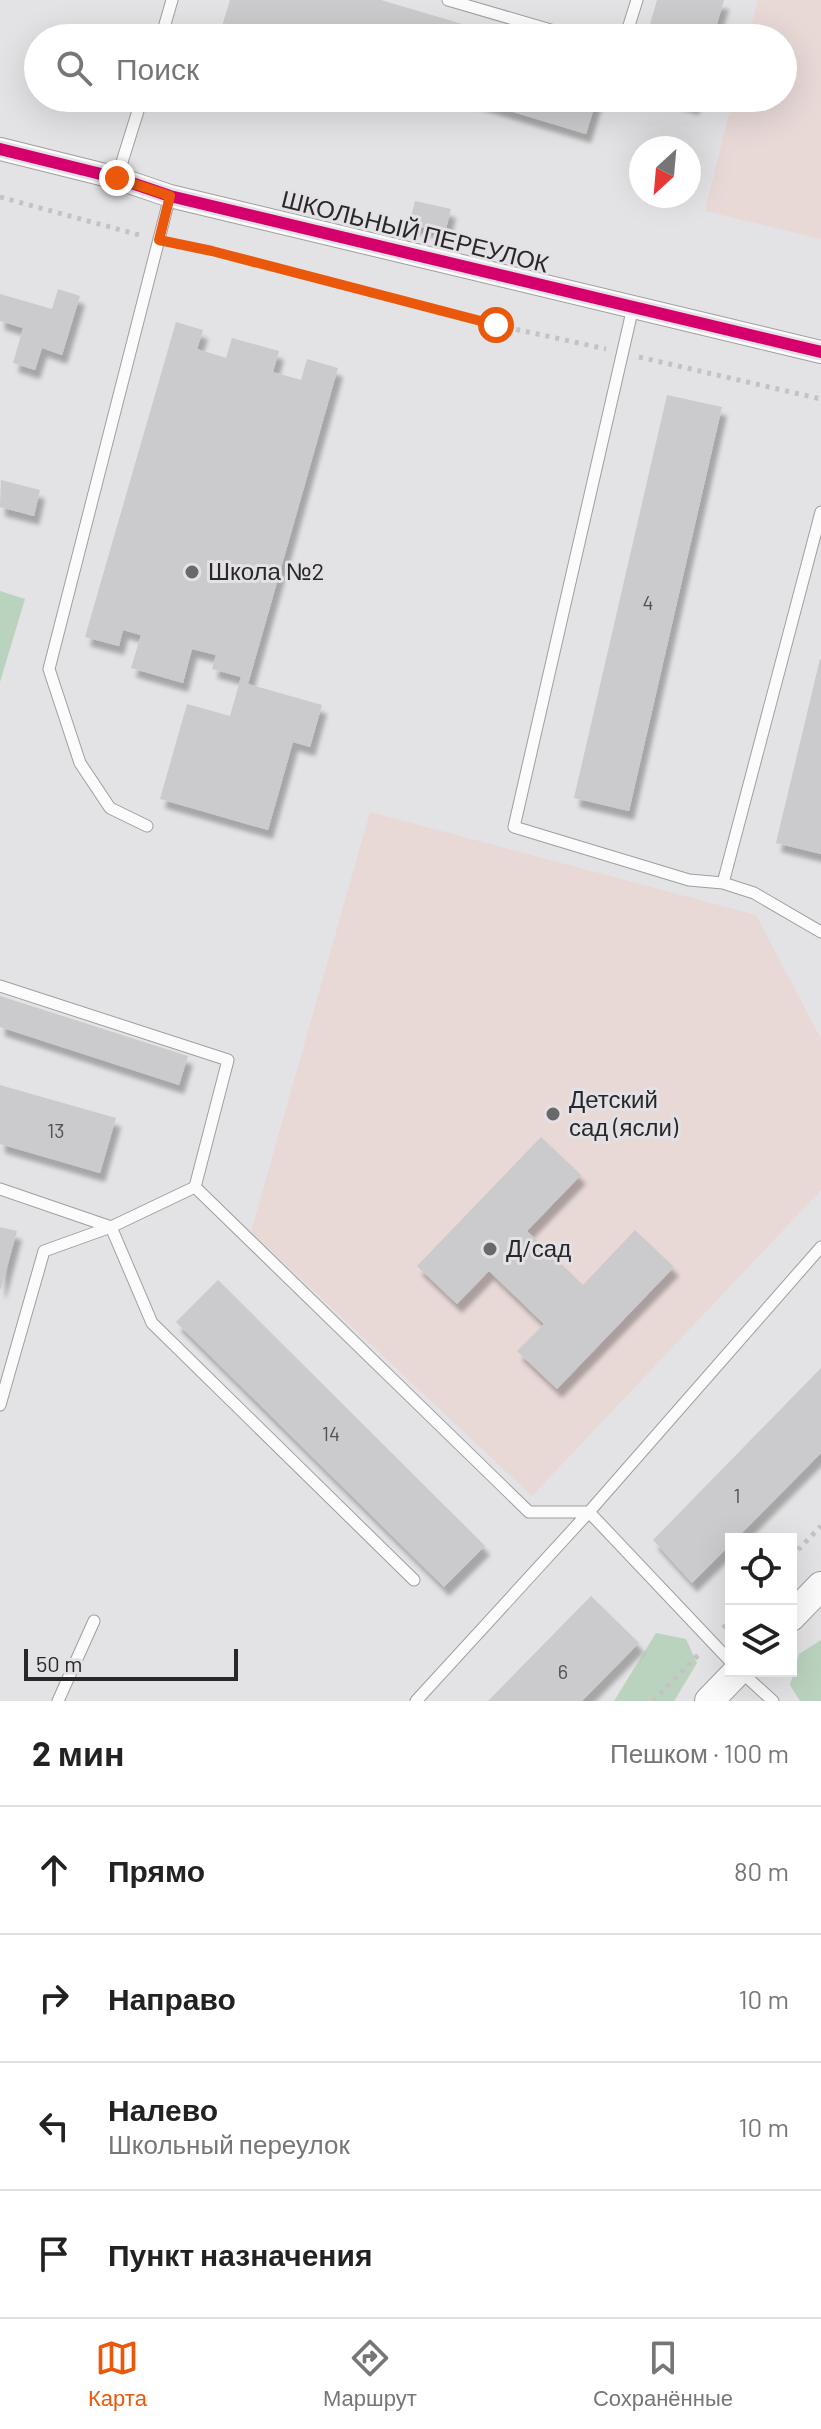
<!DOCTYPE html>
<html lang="ru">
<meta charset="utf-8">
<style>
body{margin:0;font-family:Barlow,sans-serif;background:#f6f6f6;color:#222}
.controls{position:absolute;right:24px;bottom:24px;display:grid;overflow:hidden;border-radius:0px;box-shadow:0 8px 32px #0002}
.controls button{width:72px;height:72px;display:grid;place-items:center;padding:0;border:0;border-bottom:2px solid #e0e0e0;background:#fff;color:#222;font:40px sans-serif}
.compass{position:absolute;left:629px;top:136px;width:72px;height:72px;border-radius:50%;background:#fff;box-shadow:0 8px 32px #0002;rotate:206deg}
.scale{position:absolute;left:24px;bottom:20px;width:214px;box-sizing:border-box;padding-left:8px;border:4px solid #292829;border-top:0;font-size:22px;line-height:28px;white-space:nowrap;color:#292829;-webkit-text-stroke:6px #e3e1e5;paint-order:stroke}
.stop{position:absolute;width:24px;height:24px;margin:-18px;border:6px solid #ea580c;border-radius:50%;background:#fff}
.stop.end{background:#ea580c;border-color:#fff;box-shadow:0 2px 8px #0008}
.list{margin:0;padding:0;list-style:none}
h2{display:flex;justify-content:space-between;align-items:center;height:104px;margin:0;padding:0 32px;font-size:34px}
h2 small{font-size:26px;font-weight:400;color:#767676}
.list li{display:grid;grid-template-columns:52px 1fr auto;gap:24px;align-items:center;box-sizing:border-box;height:128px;padding:0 32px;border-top:2px solid #e0e0e0}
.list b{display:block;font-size:30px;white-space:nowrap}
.list p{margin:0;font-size:26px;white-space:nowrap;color:#767676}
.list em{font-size:26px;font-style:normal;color:#767676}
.icon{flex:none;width:44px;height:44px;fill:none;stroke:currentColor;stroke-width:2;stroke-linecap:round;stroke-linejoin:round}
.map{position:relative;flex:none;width:821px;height:1701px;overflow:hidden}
.search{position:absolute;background:#fff;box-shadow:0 8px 32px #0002;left:24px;right:24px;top:24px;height:88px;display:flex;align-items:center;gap:20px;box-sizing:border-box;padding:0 28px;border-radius:44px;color:#767676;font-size:30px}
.sheet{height:616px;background:#fff}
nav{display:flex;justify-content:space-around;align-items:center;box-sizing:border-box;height:112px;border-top:2px solid #e0e0e0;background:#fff;font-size:22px;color:#767676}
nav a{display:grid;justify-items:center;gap:4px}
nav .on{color:#ea580c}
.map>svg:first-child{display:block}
.education{fill:#e8d9d7}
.green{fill:#bad3be}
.building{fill:#cbcacc;filter:url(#shadow)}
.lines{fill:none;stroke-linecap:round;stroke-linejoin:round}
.service-casing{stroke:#9f9ea0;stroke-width:13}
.minor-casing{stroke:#9f9ea0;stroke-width:24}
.tertiary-casing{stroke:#9f9ea0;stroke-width:30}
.path{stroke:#c4c2c4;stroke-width:5;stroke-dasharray:4 6;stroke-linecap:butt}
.service{stroke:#fbfbfb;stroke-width:11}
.minor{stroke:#fbfbfb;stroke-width:22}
.tertiary{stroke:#fbfbfb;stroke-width:28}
.cycleway-casing{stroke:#e3e1e5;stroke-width:17}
.cycleway{stroke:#d6006c;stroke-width:12}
.route{stroke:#ea580c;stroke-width:10}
.poi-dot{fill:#6a696a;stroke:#e3e1e5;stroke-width:3}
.labels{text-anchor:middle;stroke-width:6;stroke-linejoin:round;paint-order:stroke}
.number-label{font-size:20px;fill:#525152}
.street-label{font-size:24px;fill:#292829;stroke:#e3e1e5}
.poi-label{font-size:24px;fill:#292829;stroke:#e3e1e5;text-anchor:start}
</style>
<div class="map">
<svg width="821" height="1701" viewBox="0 0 821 1701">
<defs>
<filter id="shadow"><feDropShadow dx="5" dy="9" stdDeviation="2" flood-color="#0004"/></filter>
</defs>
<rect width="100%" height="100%" fill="#e3e2e4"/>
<path class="education" d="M 758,0 L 821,0 L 821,239 L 705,211 L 733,98 L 783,98 L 783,38 L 748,38 Z
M 370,812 L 756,915 L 821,1039 L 821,1190 L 532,1496 L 251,1232 Z"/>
<path class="green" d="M 0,591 L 25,599 L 0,682 Z
M 656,1633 L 686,1639 L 697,1663 L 676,1698 L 674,1701 L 614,1701 Z
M 821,1640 L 821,1701 L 800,1701 L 790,1685 L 799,1654 Z"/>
<path class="building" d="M 230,0 L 381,0 L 506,37 L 264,38 L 222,26 Z
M 657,0 L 724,0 L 713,38 L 646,38 Z
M 467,98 L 597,98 L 586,134 Z
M 669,98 L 696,98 L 694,106 Z
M 415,201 L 451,209 L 445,233 L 409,224 Z
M 58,289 L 80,296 L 62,355 L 42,348 L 35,370 L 13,363 L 23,328 L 0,321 L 0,294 L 52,309 Z
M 176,322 L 203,330 L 197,349 L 226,358 L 232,338 L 279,351 L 273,372 L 301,380 L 307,359 L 338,368 L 248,684 L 322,705 L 310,747 L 293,742 L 268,830 L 160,799 L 187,704 L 230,716 L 241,677 L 212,669 L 216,655 L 192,649 L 183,683 L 131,668 L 141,635 L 123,630 L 119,646 L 85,637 Z
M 667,395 L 722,407 L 629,811 L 574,798 Z
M 1,480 L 40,490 L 34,516 L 0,507 Z
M 820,659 L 821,660 L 821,854 L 776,843 Z
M 0,996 L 188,1056 L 179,1085 L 0,1027 Z
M 0,1085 L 116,1118 L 100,1173 L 0,1144 Z
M 541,1137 L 581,1175 L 527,1231 L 583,1285 L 635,1230 L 674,1267 L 557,1389 L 517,1351 L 544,1324 L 489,1271 L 457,1304 L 417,1266 Z
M 0,1227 L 17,1231 L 1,1289 L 0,1289 Z
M 218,1280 L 485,1546 L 444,1587 L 176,1322 Z
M 821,1368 L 821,1453 L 736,1539 L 731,1539 L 731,1544 L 692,1583 L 653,1540 Z
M 591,1596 L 639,1643 L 582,1701 L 488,1701 Z"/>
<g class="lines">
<defs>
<path id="service" d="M 448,0 L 578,38
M 161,38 L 172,0
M 625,38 L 637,0
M 117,178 L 142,98
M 633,307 L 514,827 L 689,880 L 723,883 L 754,893 L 821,932
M 147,826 L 110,808 L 80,763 L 49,669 L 170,196
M 723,883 L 821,512
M 0,986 L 228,1060 L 195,1187
M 0,1189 L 111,1227 L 44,1251 L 0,1405
M 414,1580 L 152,1323 L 111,1227 L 195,1187 L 529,1512 L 589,1512 L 731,1662
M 740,1671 L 773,1701
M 58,1701 L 94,1621
M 416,1701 L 589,1512 L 821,1247"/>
<path id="minor" d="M 0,149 L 117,178 L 170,196 L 821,352"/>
<path id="tertiary" d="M 791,1617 L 821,1586
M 709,1701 L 738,1671"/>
</defs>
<use href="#service" class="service-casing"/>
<use href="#minor" class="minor-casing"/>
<use href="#tertiary" class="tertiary-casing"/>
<path class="path" d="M 0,197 L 143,236
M 177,243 L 496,325 L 606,349
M 639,357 L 821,399
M 791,1557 L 821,1526
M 723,1628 L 731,1620
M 653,1701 L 700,1653"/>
<use href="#service" class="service"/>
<use href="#minor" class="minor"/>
<use href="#tertiary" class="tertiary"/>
<defs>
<path id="cycleway" d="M 0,149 L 117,178 L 170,196 L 821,352"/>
</defs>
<use href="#cycleway" class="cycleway-casing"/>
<use href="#cycleway" class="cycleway"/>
</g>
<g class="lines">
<path class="route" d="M 117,178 L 170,196 L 159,240 L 212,251 L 496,325"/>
</g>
<g class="poi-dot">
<circle cx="192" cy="572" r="8"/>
<circle cx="553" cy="1114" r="8"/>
<circle cx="490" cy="1249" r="8"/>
</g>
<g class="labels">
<g class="number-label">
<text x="648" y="610">4</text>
<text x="56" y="1138">13</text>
<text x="331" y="1441">14</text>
<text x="737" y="1503">1</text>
<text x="563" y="1679">6</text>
</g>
<g class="street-label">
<text transform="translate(415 232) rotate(14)" y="8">ШКОЛЬНЫЙ ПЕРЕУЛОК</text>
</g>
<g class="poi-label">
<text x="208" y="580">Школа №2</text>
<text x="569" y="1108">Детский<tspan x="569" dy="28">сад (ясли)</tspan></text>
<text x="506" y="1257">Д/сад</text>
</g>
</g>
</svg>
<div class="controls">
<button><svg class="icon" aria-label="locate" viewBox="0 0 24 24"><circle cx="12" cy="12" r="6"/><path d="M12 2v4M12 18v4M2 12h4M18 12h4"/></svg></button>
<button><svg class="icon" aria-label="layers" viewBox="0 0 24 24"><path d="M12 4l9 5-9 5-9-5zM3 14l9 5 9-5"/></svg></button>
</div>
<svg class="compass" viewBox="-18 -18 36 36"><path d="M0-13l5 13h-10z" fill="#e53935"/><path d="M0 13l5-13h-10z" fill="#767676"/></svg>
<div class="scale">50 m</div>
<div class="stop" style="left:496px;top:325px"></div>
<div class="stop end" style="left:117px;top:178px"></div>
<div class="search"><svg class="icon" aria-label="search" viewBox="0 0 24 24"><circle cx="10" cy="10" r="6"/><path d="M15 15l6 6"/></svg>Поиск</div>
</div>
<section class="sheet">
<h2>2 мин<small>Пешком · 100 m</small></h2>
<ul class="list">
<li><svg class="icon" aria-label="ahead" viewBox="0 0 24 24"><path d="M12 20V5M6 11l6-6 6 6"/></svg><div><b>Прямо</b></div><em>80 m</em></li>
<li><svg class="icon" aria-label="right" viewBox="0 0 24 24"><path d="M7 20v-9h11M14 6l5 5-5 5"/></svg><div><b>Направо</b></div><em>10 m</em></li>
<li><svg class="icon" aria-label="left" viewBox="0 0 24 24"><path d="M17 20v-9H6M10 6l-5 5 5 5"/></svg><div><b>Налево</b><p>Школьный переулок</p></div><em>10 m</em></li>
<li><svg class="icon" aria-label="arrive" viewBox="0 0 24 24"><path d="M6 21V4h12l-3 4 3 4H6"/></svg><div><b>Пункт назначения</b></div></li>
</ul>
</section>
<nav>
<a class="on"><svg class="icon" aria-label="map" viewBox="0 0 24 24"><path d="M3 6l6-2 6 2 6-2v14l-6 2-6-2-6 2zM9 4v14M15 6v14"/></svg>Карта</a>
<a><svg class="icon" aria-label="directions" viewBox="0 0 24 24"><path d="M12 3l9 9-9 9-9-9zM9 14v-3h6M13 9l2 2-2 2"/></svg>Маршрут</a>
<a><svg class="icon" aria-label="saved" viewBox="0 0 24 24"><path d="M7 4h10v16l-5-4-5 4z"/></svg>Сохранённые</a>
</nav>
